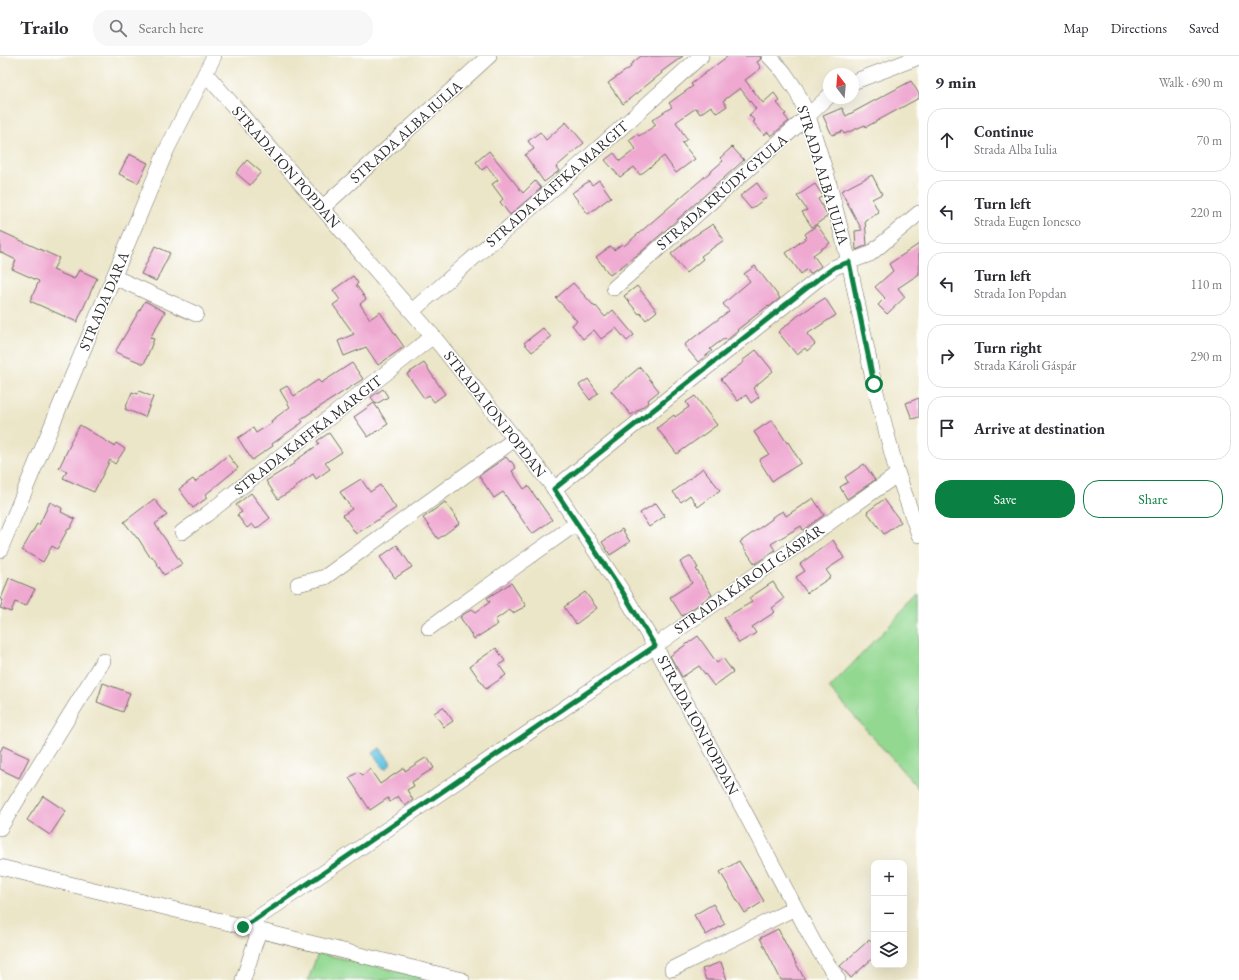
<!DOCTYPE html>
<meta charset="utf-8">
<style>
body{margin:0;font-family:"EB Garamond",serif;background:#f7f7f7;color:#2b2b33}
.controls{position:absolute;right:12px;bottom:12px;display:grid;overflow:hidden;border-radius:8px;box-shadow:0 4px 16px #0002}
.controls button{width:36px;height:36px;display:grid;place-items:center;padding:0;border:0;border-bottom:1px solid #e1e1e2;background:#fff;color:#2b2b33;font:20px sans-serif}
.compass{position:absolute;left:823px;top:12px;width:36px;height:36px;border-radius:50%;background:#fff;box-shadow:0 4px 16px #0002;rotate:344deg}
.stop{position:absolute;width:12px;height:12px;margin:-9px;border:3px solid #0b8043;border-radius:50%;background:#fff}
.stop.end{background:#0b8043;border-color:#fff;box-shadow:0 1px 4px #0008}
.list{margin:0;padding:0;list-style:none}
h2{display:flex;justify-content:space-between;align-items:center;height:52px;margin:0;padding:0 16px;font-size:17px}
h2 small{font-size:13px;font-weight:400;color:#7c7c81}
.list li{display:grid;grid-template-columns:26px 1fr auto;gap:12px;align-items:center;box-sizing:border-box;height:64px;margin:0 8px 8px;padding:0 8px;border:1px solid #e1e1e2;border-radius:16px}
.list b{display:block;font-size:15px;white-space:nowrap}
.list p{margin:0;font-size:13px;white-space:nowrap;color:#7c7c81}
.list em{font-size:13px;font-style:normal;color:#7c7c81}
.actions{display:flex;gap:8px;padding:12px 16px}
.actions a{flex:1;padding:9px 0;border:1px solid #0b8043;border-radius:16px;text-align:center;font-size:14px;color:#0b8043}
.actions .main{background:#0b8043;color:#fff}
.icon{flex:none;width:22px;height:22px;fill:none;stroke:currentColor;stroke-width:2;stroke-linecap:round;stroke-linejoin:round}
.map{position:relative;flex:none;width:919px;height:924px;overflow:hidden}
header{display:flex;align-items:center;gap:24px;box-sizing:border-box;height:56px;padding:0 20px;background:#fff;border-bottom:1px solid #e1e1e2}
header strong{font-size:19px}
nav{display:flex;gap:22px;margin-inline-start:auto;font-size:14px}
.search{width:280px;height:36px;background:#f7f7f7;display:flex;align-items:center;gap:10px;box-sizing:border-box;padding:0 14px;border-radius:16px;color:#7c7c81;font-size:15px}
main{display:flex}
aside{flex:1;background:#fff}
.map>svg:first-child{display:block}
.green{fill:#93d891;stroke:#5f825e}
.water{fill:#65c4e3;stroke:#487887}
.building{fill:#efa9d1}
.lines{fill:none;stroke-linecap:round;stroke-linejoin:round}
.minor-casing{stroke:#6f6c62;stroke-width:16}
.minor{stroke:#fff;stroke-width:15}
.route{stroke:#0b8043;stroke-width:5}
.labels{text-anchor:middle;stroke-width:3;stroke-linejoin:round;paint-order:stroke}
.street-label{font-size:15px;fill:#2b2b2b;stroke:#fff}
</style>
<header>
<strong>Trailo</strong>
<div class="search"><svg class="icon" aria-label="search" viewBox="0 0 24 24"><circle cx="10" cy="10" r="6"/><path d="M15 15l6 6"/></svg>Search here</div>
<nav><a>Map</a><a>Directions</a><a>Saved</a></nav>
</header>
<main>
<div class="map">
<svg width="919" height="924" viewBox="0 0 919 924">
<rect width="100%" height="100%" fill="#fff"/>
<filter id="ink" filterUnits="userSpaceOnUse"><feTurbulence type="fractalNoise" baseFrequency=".025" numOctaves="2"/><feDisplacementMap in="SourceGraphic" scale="8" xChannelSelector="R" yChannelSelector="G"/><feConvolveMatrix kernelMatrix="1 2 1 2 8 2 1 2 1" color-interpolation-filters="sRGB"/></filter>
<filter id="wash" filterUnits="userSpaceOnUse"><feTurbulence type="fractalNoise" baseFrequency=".012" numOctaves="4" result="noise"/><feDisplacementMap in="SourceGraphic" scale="16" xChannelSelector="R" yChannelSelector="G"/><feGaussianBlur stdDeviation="0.9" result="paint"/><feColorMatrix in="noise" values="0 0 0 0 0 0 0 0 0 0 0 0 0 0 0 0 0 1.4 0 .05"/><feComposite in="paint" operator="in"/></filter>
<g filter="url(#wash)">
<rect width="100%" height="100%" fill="#ece6c9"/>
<path class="green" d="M 919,539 L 919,733 L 829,632 Z
M 318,897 L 437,924 L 308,924 Z"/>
<path class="water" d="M 380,692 L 390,705 L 390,709 L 387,712 L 383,712 L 373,697 Z"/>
<g id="blocks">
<path class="building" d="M 641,0 L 683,0 L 661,16 L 662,17 L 623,48 L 608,27 L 631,11 L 630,9 Z
M 728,0 L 760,0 L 761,3 L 757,6 L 761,12 L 745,24 L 763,47 L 774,37 L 780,45 L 777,47 L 786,58 L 784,59 L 789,65 L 771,80 L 768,76 L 764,79 L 753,66 L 755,65 L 749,59 L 756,53 L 740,32 L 723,45 L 727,50 L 717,57 L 711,50 L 700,58 L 696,52 L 676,66 L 687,83 L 682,87 L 695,103 L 676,117 L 664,100 L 640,119 L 634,111 L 620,121 L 605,104 L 614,97 L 620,105 L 636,93 L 629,84 L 637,78 L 639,80 L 656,69 L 652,64 L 672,51 L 669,47 L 693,30 L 691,28 Z
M 911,25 L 919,38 L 919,42 L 866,71 L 865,69 L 844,78 L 843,75 L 832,79 L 823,60 L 842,52 L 846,60 Z
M 566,66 L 584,87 L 556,111 L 559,115 L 544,126 L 525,99 L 534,93 L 528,85 L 540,76 L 546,84 Z
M 732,91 L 744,104 L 640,197 L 610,219 L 596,201 L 611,190 L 614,194 L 622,188 L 624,190 L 723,105 L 720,102 Z
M 489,95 L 523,137 L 535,125 L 541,132 L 510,159 L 500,146 L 503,143 L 492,128 L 498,124 L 487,110 L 482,114 L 476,106 Z
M 129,98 L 148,107 L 138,127 L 119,118 Z
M 247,104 L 261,116 L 250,129 L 236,117 Z
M 872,119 L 882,138 L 872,143 L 879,157 L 865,164 L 867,189 L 856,194 L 855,175 L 862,174 L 841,135 Z
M 599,124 L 611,141 L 588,158 L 572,137 L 589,125 L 592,129 Z
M 757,127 L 767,141 L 751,153 L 740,140 Z
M 815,128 L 823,140 L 818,143 L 828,160 L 812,171 L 802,156 L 807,154 L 797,140 Z
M 713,168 L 724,184 L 701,200 L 703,203 L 686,217 L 671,198 L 688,184 Z
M 817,169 L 830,187 L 813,199 L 821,210 L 810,218 L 807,213 L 801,218 L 786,197 L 807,181 L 805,178 Z
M 0,175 L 59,202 L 53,214 L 74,223 L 79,214 L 97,222 L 77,266 L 30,245 L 39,225 L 12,213 L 16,204 L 0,196 Z
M 919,188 L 919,218 L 898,232 L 905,241 L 887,258 L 878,249 L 885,242 L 875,231 L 893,215 L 889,208 Z
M 155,190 L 170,197 L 156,225 L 141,218 Z
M 755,210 L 780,242 L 769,251 L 768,250 L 737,274 L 738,275 L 727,284 L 725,282 L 710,293 L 712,295 L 698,306 L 684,289 L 729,255 L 723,248 L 750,225 L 744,218 Z
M 353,220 L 358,227 L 356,229 L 366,243 L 360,248 L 370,263 L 380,256 L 404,291 L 378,309 L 366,291 L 344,300 L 338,285 L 354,278 L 333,249 L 340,244 L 333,234 Z
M 573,227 L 595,251 L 596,250 L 605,261 L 613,254 L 634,279 L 627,285 L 616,272 L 601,283 L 594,274 L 583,283 L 572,269 L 577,265 L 556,242 Z
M 637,230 L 657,255 L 646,264 L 640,257 L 639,258 L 624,240 Z
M 825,242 L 836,259 L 807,278 L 815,288 L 807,295 L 805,292 L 797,299 L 778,276 L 799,259 Z
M 145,245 L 165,256 L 150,282 L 154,283 L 144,308 L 115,296 Z
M 543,272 L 551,281 L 532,296 L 524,287 Z
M 756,294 L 773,315 L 753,332 L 759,341 L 751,347 L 746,339 L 738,345 L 721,323 L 744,306 L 742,305 Z
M 352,307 L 363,323 L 301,363 L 303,366 L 272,388 L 273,390 L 252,404 L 238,382 L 253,372 L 256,377 L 272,367 L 271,365 L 290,351 L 280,334 L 287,330 L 294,340 L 318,324 L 321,327 Z
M 424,307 L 445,338 L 434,346 L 429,339 L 424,342 L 407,318 Z
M 640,311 L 659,335 L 648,344 L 649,346 L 631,359 L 611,335 Z
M 588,323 L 598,337 L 590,344 L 579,329 Z
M 383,333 L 388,341 L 376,348 L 371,341 Z
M 139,335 L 153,341 L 145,361 L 125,353 L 132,336 L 138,338 Z
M 695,340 L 717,369 L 677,398 L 657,372 L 674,359 L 675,361 L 689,351 L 686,346 Z
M 919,342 L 919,361 L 912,363 L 906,347 Z
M 374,347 L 388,368 L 368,381 L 354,361 Z
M 772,364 L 787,387 L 788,386 L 801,407 L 772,425 L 759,404 L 769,398 L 754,376 Z
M 80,369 L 114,390 L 116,387 L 125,393 L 115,408 L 110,404 L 94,436 L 63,422 L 67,415 L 59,412 L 71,387 L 70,386 Z
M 329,377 L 342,396 L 325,407 L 330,413 L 316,423 L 313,418 L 296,430 L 297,431 L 278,443 L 266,425 L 295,407 L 295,405 L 319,388 L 317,385 Z
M 228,399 L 238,412 L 205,439 L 207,442 L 193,452 L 179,433 L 193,423 L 195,426 Z
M 506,401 L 510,406 L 511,405 L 516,412 L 512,415 L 524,433 L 528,430 L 552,464 L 532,478 L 503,436 L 494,442 L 479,420 Z
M 864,408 L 875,424 L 847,443 L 840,431 L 848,426 L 845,421 Z
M 703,412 L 720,434 L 698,451 L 690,439 L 681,446 L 673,436 Z
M 361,423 L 370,436 L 380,429 L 396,452 L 356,478 L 343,459 L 352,453 L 340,436 Z
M 251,437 L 270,462 L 256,473 L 252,468 L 247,472 L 237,459 L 242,456 L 236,449 Z
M 813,442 L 824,459 L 803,474 L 801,470 L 771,488 L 775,494 L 755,508 L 740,486 L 772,463 L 772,461 L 783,455 L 786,460 Z
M 154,443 L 167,459 L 155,468 L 182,508 L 164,519 L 152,500 L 150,501 L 138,482 L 137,482 L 124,466 Z
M 884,443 L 901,466 L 884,478 L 867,456 Z
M 50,446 L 62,452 L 61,456 L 75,463 L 70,473 L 68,473 L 57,493 L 52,490 L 43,506 L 22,494 L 37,468 L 39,469 Z
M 445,446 L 460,467 L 438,483 L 423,462 Z
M 656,447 L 665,460 L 649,471 L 640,457 Z
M 622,473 L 630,486 L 610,499 L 602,486 Z
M 833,484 L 844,502 L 826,514 L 831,521 L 807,537 L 796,521 L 805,515 L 800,508 Z
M 397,489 L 412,511 L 395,522 L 380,501 Z
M 691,500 L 698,512 L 696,513 L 712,539 L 682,560 L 670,541 L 692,527 L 680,506 Z
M 9,522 L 35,533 L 26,550 L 15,546 L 11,556 L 0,552 L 3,544 L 1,543 Z
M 773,526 L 784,543 L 772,552 L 775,556 L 752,571 L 756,577 L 739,587 L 724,562 L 752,546 L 749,542 Z
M 511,527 L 526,550 L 513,557 L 509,554 L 495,564 L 498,568 L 474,583 L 460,561 L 472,553 L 476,556 L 490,546 L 487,542 Z
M 585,536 L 597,552 L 576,568 L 564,551 Z
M 698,580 L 717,607 L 723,602 L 733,616 L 714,630 L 699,610 L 682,621 L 670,600 Z
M 496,592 L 505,605 L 499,609 L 506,619 L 486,633 L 470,610 Z
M 103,627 L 130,637 L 123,656 L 97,646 Z
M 443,651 L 453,665 L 444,671 L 434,657 Z
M 3,690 L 29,702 L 19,722 L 0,713 L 0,696 Z
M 427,701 L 434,712 L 412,726 L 414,730 L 407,734 L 413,744 L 405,750 L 398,740 L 390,746 L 388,742 L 370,754 L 349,722 L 358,716 L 363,719 L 370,713 L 380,728 L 404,712 L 405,715 Z
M 43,740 L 66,755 L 50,779 L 27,764 Z
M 739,805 L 764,845 L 745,857 L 720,816 Z
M 713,848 L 725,868 L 706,879 L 694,859 Z
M 778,873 L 792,900 L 805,924 L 781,924 L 760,882 Z
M 869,884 L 874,889 L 874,901 L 851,922 L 840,910 Z
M 721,906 L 727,924 L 706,924 L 702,913 Z"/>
</g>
</g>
<g filter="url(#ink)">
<use href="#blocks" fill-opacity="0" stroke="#6f6c62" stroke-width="1"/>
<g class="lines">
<defs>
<path id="minor" d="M 769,0 L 783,15 L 796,34 L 808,60 L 827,120 L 849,206 L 874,328 L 896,413 L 919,479
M 206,18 L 433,280 L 551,428 L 622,535 L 655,590 L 714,698 L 814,887 L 838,924
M 853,26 L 919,1
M 322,152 L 489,0
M 114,221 L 196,258
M 614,232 L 808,60 L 829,40
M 412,255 L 553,133 L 701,0
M 554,433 L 818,223 L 835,211 L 870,198 L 919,157
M 182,476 L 207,458 L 433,280
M 0,494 L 166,95 L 214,0
M 298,528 L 325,521 L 515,383
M 429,572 L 577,467
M 0,772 L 103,605
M 0,811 L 462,924
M 243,871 L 256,863 L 655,590 L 898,418
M 672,913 L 795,852
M 243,924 L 259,875"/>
</defs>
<use href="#minor" class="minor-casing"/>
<use href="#minor" class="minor"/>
</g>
</g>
<g class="lines" filter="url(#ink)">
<path class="route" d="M 243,871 L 256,863 L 655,590 L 622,535 L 554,433 L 818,223 L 835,211 L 849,206 L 874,328"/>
</g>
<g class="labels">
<g class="street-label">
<text transform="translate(406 76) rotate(-42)" y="5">STRADA ALBA IULIA</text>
<text transform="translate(286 111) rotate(49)" y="5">STRADA ION POPDAN</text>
<text transform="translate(823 119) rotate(73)" y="5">STRADA ALBA IULIA</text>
<text transform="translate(557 128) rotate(-41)" y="5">STRADA KAFFKA MARGIT</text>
<text transform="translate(722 136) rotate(-41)" y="5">STRADA KRÚDY GYULA</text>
<text transform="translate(104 245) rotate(-67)" y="5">STRADA DARA</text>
<text transform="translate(495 358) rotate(52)" y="5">STRADA ION POPDAN</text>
<text transform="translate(308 379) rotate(-38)" y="5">STRADA KAFFKA MARGIT</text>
<text transform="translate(749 523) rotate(-35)" y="5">STRADA KÁROLI GÁSPÁR</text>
<text transform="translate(698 669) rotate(62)" y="5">STRADA ION POPDAN</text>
</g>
</g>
</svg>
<div class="controls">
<button>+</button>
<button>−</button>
<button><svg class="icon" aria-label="layers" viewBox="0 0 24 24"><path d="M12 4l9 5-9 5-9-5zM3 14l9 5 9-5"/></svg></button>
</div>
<svg class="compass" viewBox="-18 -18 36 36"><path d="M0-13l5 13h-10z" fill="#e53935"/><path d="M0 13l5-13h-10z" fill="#7c7c81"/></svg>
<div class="stop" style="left:874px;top:328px"></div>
<div class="stop end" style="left:243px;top:871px"></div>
</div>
<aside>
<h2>9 min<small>Walk · 690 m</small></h2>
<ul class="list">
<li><svg class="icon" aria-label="ahead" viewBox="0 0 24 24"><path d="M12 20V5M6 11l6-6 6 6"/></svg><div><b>Continue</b><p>Strada Alba Iulia</p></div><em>70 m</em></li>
<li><svg class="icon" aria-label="left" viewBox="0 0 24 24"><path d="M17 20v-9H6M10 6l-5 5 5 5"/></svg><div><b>Turn left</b><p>Strada Eugen Ionesco</p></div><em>220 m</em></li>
<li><svg class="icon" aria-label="left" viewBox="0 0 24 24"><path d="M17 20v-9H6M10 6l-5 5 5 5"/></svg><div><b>Turn left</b><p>Strada Ion Popdan</p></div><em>110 m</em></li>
<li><svg class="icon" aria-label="right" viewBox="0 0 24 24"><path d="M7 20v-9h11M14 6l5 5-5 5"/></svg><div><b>Turn right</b><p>Strada Károli Gáspár</p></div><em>290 m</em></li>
<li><svg class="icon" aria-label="arrive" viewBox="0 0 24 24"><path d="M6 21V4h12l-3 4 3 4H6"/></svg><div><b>Arrive at destination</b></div></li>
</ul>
<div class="actions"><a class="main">Save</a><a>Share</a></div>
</aside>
</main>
